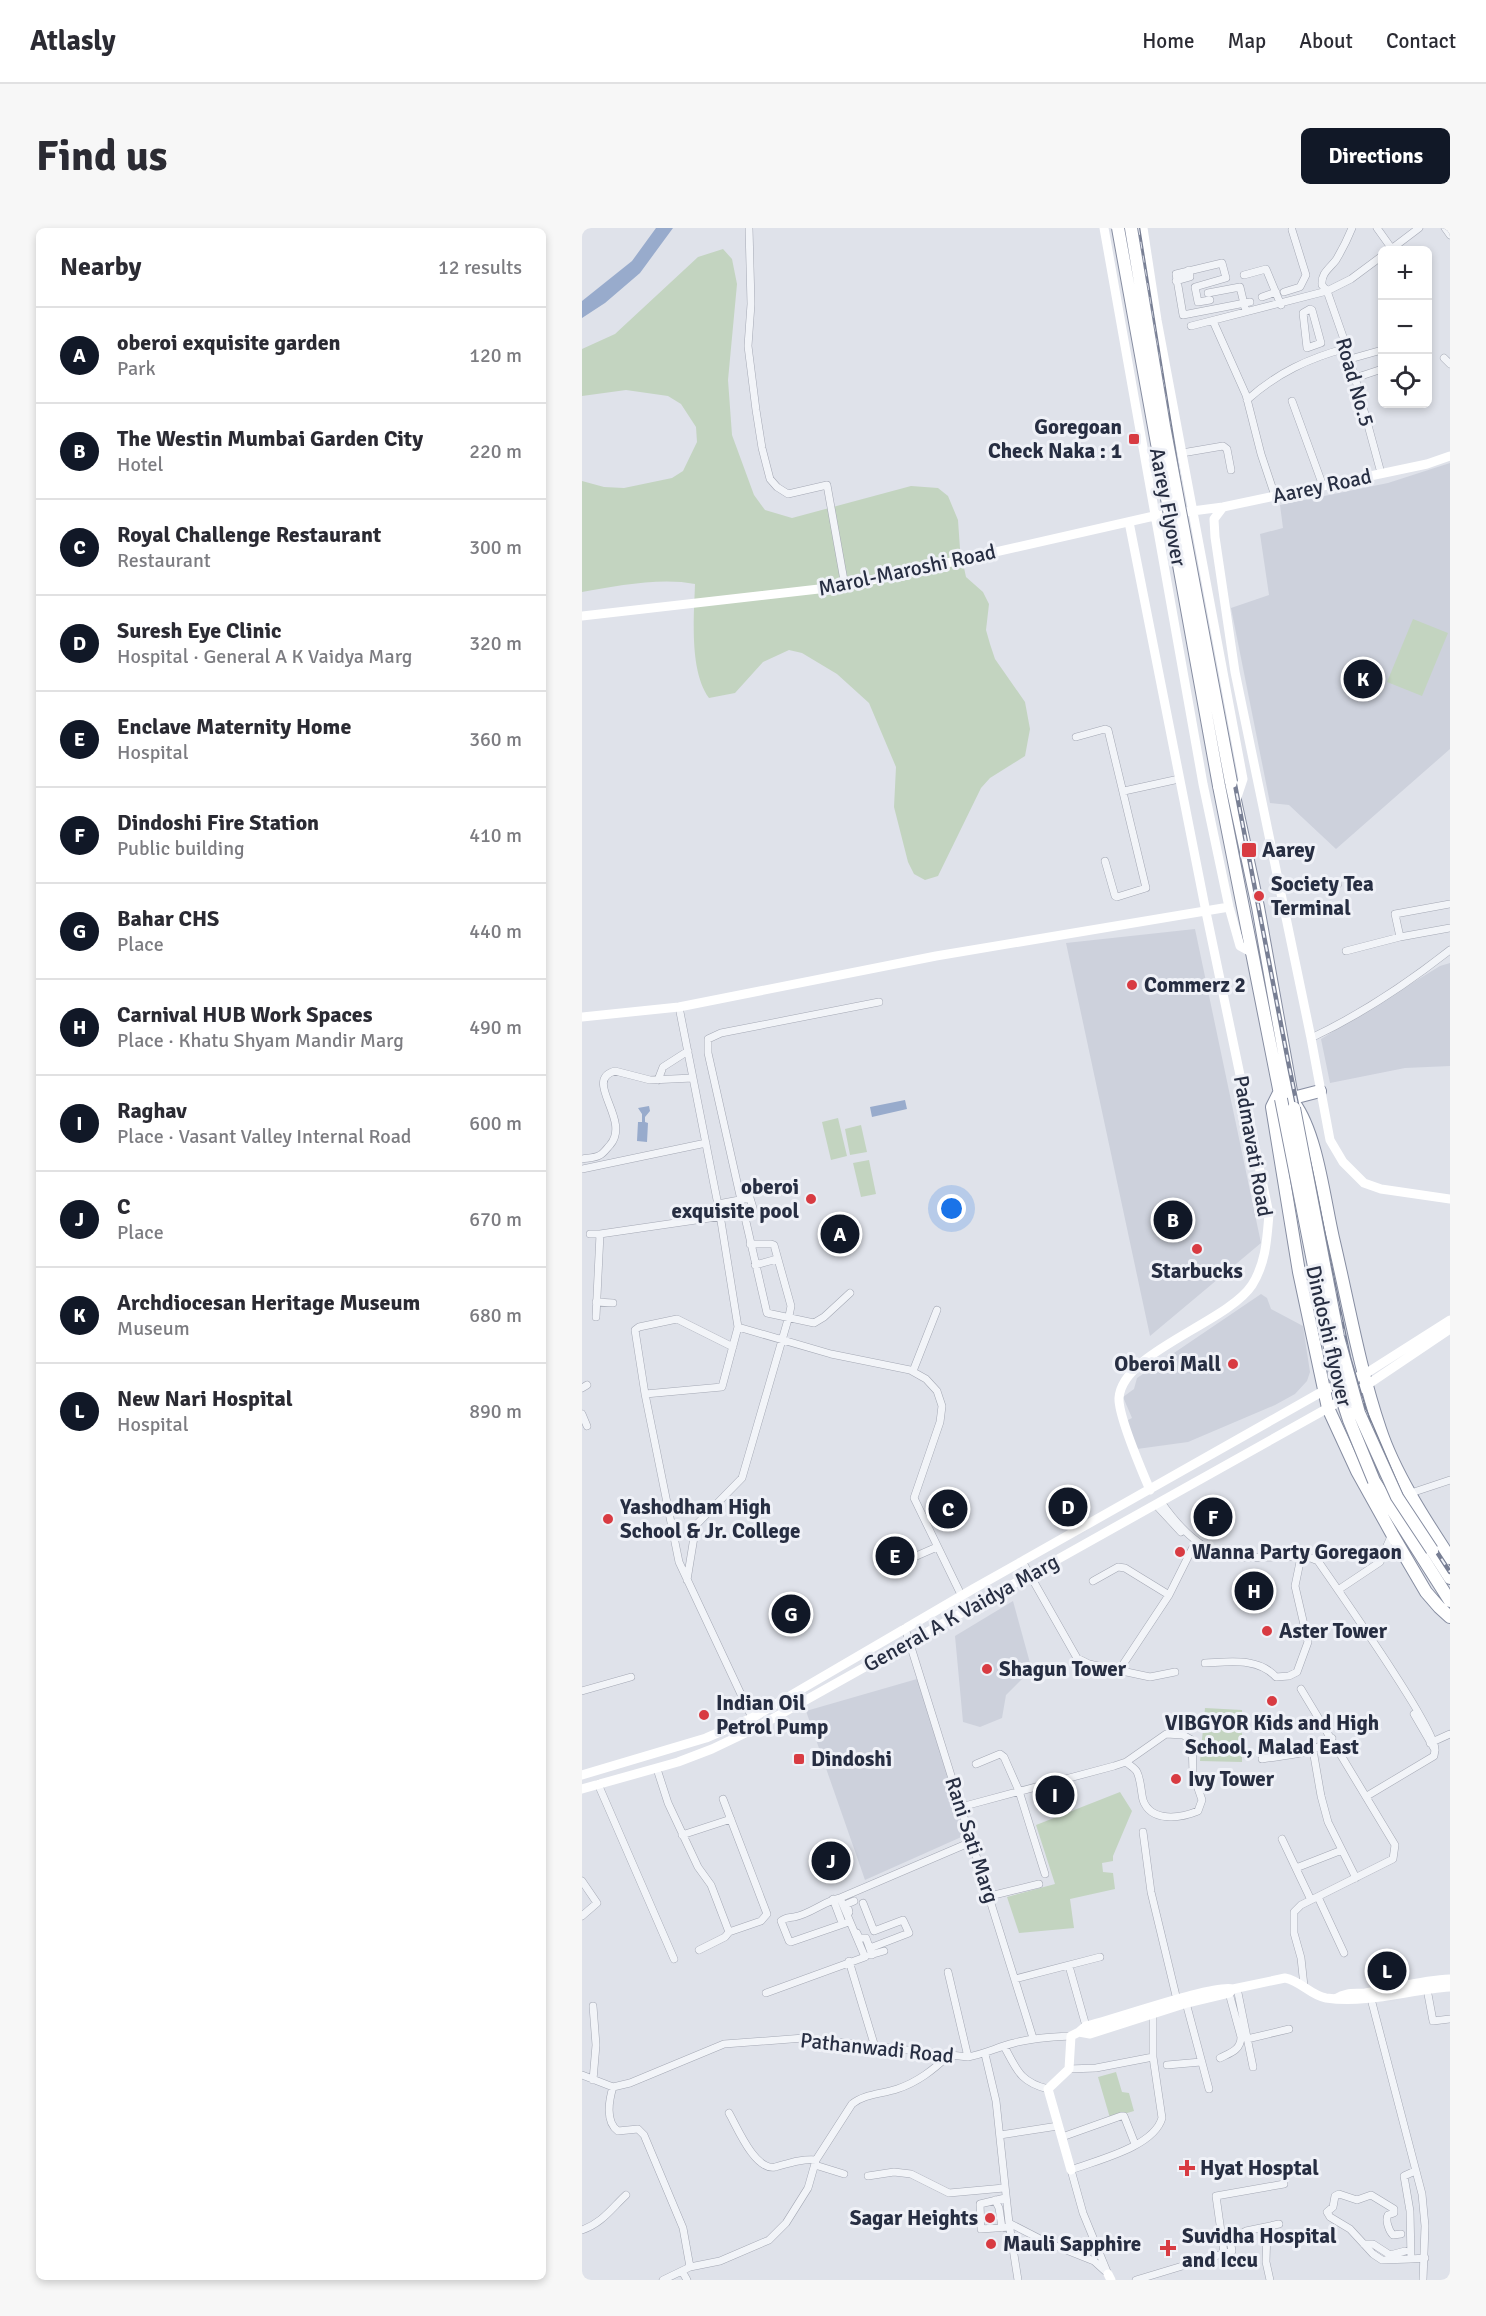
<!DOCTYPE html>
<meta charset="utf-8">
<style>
body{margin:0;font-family:Signika,sans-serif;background:#f7f7f7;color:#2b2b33}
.controls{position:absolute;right:18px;top:18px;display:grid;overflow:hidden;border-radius:9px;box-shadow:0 3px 9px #0003}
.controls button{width:54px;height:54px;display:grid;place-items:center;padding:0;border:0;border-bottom:2px solid #e1e1e2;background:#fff;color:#2b2b33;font:30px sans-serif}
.you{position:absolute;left:370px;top:981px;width:21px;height:21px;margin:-15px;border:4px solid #fff;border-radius:50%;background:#1a73e8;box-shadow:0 0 0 9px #1a73e833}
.badge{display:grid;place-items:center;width:39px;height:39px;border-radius:50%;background:#111827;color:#fff;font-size:20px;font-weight:700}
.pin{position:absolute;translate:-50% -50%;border:3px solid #fff;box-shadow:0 2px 6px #0006}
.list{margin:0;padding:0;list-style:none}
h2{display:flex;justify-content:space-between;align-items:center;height:78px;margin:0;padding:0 24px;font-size:26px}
h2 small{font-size:20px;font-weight:400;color:#7c7c81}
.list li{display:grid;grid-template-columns:39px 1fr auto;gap:18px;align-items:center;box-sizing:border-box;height:96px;padding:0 24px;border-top:2px solid #e1e1e2}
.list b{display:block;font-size:22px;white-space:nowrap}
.list p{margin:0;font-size:20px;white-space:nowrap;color:#7c7c81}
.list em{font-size:20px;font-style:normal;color:#7c7c81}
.icon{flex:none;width:33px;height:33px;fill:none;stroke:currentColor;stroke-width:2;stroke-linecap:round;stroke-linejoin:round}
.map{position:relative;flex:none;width:868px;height:2052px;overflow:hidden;border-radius:9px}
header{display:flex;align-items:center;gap:36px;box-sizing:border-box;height:84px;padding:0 30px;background:#fff;border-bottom:2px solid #e1e1e2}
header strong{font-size:28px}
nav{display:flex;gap:33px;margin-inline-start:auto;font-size:21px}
.intro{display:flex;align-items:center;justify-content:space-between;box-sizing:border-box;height:144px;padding:0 36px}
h1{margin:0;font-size:42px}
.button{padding:15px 27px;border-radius:9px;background:#111827;color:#fff;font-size:21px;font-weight:700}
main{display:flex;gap:36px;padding:0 36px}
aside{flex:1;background:#fff;border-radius:9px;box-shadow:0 3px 9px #0003}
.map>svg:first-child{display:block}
.built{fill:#cdd1dc}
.green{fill:#c3d4c0}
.water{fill:#98abcc}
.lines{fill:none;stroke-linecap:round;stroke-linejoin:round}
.street-casing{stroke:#a4a8b4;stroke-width:8}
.highway-casing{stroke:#868da1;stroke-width:14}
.street{stroke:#f2f4f8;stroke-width:7}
.secondary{stroke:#fff;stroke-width:9}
.highway{stroke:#fff;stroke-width:12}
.rail-casing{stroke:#787f94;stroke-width:4.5}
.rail{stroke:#eff1f7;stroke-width:2;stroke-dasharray:7;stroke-linecap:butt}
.highway-bridge-casing{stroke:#868da1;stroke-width:14;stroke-linecap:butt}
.highway-bridge{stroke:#fff;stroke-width:12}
.poi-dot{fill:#d83b42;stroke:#eff1f7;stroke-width:2}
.labels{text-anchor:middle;stroke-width:6;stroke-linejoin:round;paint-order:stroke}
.street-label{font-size:21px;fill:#272e42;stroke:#eff1f7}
.poi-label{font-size:21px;font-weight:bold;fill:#272e42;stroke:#eff1f7;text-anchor:start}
</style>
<header>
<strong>Atlasly</strong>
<nav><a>Home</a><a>Map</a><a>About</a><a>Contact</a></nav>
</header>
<div class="intro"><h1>Find us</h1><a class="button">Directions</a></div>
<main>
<aside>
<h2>Nearby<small>12 results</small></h2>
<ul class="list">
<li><span class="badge">A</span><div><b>oberoi exquisite garden</b><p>Park</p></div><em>120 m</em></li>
<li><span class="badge">B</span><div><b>The Westin Mumbai Garden City</b><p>Hotel</p></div><em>220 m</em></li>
<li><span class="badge">C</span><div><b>Royal Challenge Restaurant</b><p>Restaurant</p></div><em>300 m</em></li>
<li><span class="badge">D</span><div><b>Suresh Eye Clinic</b><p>Hospital · General A K Vaidya Marg</p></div><em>320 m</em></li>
<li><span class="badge">E</span><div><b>Enclave Maternity Home</b><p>Hospital</p></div><em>360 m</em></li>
<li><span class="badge">F</span><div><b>Dindoshi Fire Station</b><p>Public building</p></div><em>410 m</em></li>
<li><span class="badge">G</span><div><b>Bahar CHS</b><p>Place</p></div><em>440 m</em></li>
<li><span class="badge">H</span><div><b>Carnival HUB Work Spaces</b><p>Place · Khatu Shyam Mandir Marg</p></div><em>490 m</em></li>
<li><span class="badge">I</span><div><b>Raghav</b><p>Place · Vasant Valley Internal Road</p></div><em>600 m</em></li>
<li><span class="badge">J</span><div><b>C</b><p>Place</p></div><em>670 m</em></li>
<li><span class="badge">K</span><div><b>Archdiocesan Heritage Museum</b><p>Museum</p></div><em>680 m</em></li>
<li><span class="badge">L</span><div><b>New Nari Hospital</b><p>Hospital</p></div><em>890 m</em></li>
</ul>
</aside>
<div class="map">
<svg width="868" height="2052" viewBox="0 0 868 2052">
<rect width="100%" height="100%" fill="#dfe2ea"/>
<path class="built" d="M 868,235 L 868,521 L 754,621 L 707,577 L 688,575 L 649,380 L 687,367 L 678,306 L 701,300 L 698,277 L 806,255 Z
M 613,701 L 679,1015 L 568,1108 L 484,715 Z
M 868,735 L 868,838 L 823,840 L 748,855 L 739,811 L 858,738 Z
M 679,1066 L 685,1070 L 689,1081 L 721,1098 L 728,1144 L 725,1153 L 713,1166 L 693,1177 L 606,1214 L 555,1221 L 542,1194 L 550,1190 L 541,1169 L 552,1161 L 555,1150 Z
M 431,1373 L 448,1435 L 443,1448 L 424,1467 L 420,1490 L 398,1499 L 381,1494 L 373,1408 Z
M 335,1451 L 386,1606 L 283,1652 L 224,1483 Z"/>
<path class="green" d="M 141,21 L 150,31 L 155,56 L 146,152 L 150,207 L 172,267 L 183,282 L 210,290 L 329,258 L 356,260 L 366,268 L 376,292 L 378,321 L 384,349 L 401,364 L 407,376 L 404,402 L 408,416 L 413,431 L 443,474 L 448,501 L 443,528 L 408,550 L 399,560 L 356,648 L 343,652 L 332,646 L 326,634 L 312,579 L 314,539 L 287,475 L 255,446 L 220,425 L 207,422 L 181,434 L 153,465 L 127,470 C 107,443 112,388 113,356 C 79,349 34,358 0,364 L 0,253 L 22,259 L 42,260 L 90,250 L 101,243 L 115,214 L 114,199 L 99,176 L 86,168 L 44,162 L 0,168 L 0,121 L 33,106 L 116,29 Z
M 831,391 L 866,405 L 840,468 L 805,454 Z
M 256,890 L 265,928 L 249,932 L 240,894 Z
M 279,897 L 285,924 L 268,927 L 263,901 Z
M 287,932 L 294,966 L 279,969 L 271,935 Z
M 623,1480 L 660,1482 L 660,1534 L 618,1533 Z
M 538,1564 L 550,1583 L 531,1628 L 531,1633 L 520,1635 L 521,1644 L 531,1645 L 533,1661 L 488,1671 L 492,1700 L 437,1705 L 425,1669 L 473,1656 L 454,1597 Z
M 534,1844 L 540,1864 L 547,1865 L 552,1883 L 528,1890 L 516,1849 Z"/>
<path class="water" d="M 74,0 L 91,0 L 58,45 L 23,75 L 0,90 L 0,73 L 50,33 Z
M 323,872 L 325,881 L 290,889 L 288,879 Z
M 67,878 L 68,883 L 63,889 L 63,894 L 66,895 L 65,914 L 55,913 L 56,894 L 60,894 L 60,886 L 56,880 Z"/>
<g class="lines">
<defs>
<path id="street" d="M 167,0 L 169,76 L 166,118 L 174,182 L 180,220 L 188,251 L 195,259 L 206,266 L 245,257 L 263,358
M 770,0 C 766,10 760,22 754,32 C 747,41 739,45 740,57 L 745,63 L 765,120 L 799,245
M 795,0 L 810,21
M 863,0 L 868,7
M 808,22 L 837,0
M 662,47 L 684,41 L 699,77
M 594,53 L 608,49 L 607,42
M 702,64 L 718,59 L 724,47 L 710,2
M 626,65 L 658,59 L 663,80
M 680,69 L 694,64
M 628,72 L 616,74 L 613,59 L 644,50 L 640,35 L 594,46 L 601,87 L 668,74
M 728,81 L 730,82 L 739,115 L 725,120 L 721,85 Z
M 631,93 L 664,167 L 679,226 L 693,268
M 609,98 L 745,63 L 769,51 L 800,28
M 862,130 L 868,136
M 768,131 L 800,122
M 773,150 L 800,141
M 665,172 C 695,145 727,130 765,120
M 710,173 L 741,258
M 600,225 L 641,218 L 645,221 L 649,242
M 494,509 L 523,501 L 526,502 L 564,660 L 535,669 L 533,668 L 523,633
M 542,563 L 597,551
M 698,655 L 756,656
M 818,709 L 813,686 L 868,676
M 764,723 L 818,709 L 868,700
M 729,810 C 778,787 826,755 868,722
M 76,852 L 81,839 L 106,823
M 0,931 C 5,930 14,930 18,927 C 22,925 25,920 28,917 C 50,892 0,852 33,843 L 68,852 L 111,850
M 0,941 L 124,915
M 159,972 L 126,825 L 126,811 L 139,805 L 297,774
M 162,985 L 185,1085 L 232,1095 L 242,1089 L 268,1065
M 8,1006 L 18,1006
M 173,1037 L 195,1031
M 14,1074 L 31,1075
M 14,1089 L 18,1006 L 162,985 L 171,980 L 168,970 L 136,976
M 156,1099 L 249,1126 L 328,1142 L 344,1151 L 355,1163 L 360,1178 L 358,1194 L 332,1270 L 386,1381
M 151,1119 L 95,1091 L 57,1099 L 53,1102 L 63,1166 L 97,1334 L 172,1494
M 331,1143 L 355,1082
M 0,1160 L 5,1157
M 63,1166 L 140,1159 L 156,1099 L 138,987 L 97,779
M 0,1186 L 5,1198
M 829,1265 L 868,1252
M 579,1274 C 595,1297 618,1323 647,1328 C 664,1331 683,1329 699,1329 C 712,1329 725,1327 736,1333 C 753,1358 857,1505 853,1522
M 574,1277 L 599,1304
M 440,1333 L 495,1430 L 507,1436 L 568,1449 L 593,1444
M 316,1336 L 355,1319
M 105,1352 L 114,1297 L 160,1250 L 207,1088 L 209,1078 L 192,1017 L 189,1016 L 168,1016
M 511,1353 L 536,1339 L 543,1340 L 587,1367
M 756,1362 L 798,1334 L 810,1306
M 323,1400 L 451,1810
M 623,1435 C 647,1434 676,1429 694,1449 L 707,1448 L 715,1444 L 726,1414 L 713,1358 L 719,1329
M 538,1441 L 587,1367 L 614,1313
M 719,1461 L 813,1617 L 811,1631 L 719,1677 L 712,1684 L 712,1705 L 719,1730 L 722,1758
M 0,1463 L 49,1449
M 832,1486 L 853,1522
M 848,1515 L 868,1506
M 731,1522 L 739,1568 L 746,1594 L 774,1650
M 680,1531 C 704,1527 731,1527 750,1510
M 394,1536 L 418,1526 L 422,1529 L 437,1563 L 463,1646
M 75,1541 L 86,1575 L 116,1639 L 129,1657 L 147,1704 L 143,1709 L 117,1722
M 16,1556 L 92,1731
M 785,1568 L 852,1528 L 853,1522
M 141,1571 L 185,1686 L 179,1693 L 147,1704
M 379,1579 L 532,1538 L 544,1534 L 584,1506 L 601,1507 L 610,1512 L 611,1546 L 620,1572 L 616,1583 C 599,1590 569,1595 561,1572 C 559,1564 559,1552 555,1544 C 553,1540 547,1537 544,1534
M 561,1604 L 569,1664 L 595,1772
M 100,1607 L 149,1591
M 700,1611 L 729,1672
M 714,1640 L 760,1622
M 0,1653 L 15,1675 L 0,1688
M 408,1668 L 457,1656
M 736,1669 L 762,1725
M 258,1670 C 242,1673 229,1686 212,1689 C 206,1690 204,1689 199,1693 L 207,1713 L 209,1714 L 267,1694
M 251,1671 L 259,1692
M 281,1675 L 292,1703 L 321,1692 L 327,1705 L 288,1720
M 267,1684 L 265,1676 L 272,1673
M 275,1705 L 277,1710 L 284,1710 L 290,1727
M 288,1727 L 302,1723
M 267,1733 L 293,1819
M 487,1738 L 504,1798
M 366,1744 L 386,1829
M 433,1751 L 518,1729
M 655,1760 L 671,1839
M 845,1761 L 851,1793 L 868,1791
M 184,1765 L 283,1729 L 258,1670 L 389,1614
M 788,1767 L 840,1966 L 843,1998 L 841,2052
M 603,1771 L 627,1861
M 665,1811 L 707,1801
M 422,1818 C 435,1842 438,1854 466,1861
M 403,1826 L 414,1873 L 427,1995 L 464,2014 L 512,2033 L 523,2043
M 638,1830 C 648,1825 659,1822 659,1809 L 647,1765
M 585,1837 L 619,1834
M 487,1841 L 514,1840 L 571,1829
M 0,1847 L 31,1859 L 48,1855 L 142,1816 L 222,1810 L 386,1829 C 402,1826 416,1819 432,1815 C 450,1810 469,1809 489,1808
M 11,1852 L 14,1817 L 11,1778
M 31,1859 C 27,1872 23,1894 36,1903 L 56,1901 L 62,1907 L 101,2000 L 108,2039
M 147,1885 C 155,1899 173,1943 193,1939 C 208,1935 218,1931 234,1932
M 418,1907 L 476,1898
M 480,1909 L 539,1888 L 542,1888 L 553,1916
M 233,1937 L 262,1946
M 833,1943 L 822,1948 L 828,1983 L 829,2031 L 843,2030
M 286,1948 L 312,1944 L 329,1946 L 367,1965 L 422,1960
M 423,1970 L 398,1976 L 399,2001 L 428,1999
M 413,1972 L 417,1980 L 420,2000
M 427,1995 L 436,2052
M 685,1999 L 684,2034 L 688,2052
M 0,2002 C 20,1995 29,1981 44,1967
M 819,2006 L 811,2007 C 807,2003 803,1992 806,1987 L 812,1985 L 812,1981 L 789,1967 L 775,1972 L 757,1966 L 753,1968 L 751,1979 L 745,1984 L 748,1989 L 768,2001 L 791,2026 L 800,2032 L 829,2031
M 782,2016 L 791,2016 L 808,2027 L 823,2023
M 642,2025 L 634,1968 L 702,1956
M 100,2043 L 105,2052
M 526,2046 L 501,1985 L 489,1942 C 515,1932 572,1919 580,1890 L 571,1829 L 571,1782
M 81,2052 L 108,2039 L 138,2033 L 187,2012 L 204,1995 L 226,1960 L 234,1932 L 270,1876 C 282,1866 300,1866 315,1861 C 336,1854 351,1842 367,1827
M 554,2052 L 650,2023 L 648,2012 L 664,2003 L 697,1996"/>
<path id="highway" d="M 649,554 L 676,679 L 712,880
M 637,558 L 699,871
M 697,865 L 690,879 L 717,1044 L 746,1180 L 775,1243 L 810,1306 L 844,1364 L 857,1379 L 868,1389
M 711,870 L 738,863
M 712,875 C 735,906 742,971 751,1010 C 766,1073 777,1139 798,1201 C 812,1244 843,1292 868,1330
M 792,1253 L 868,1373
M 850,1322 L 868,1350"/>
</defs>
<use href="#street" class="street-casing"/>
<use href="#highway" class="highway-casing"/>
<use href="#street" class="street"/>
<path class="secondary" d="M 522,0 L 621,556 L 647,679 L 658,718 L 671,725
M 561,0 L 575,92 L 661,551 L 654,572
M 641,279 L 632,291 L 633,309 L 653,444 L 729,810 L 748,912 L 761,934 L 782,955 L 799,961 L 868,971
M 547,294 L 624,684 L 687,986 C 685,1010 684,1035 670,1057 C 645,1095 540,1124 537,1170 C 536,1188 560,1243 568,1262
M 0,388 L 263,358 L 572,288 L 641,279 L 845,236 L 868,228
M 0,789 L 97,779 L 354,728 L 647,679
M 0,1547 L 124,1510 L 170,1490 L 391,1361 L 743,1162 L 783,1146 L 868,1092
M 0,1561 L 96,1534 L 130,1521 L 174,1500 L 746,1180 L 785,1157 L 868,1101
M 755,1770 C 764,1764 773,1766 783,1765 C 811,1761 839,1752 868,1751
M 497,1804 L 504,1798 C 531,1792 634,1755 651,1761
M 489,1942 L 466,1861 L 487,1841 L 489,1808 L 497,1804 L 508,1806 L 605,1775 L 647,1765 L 651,1761 L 703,1750 C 719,1753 728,1767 744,1770 C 786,1776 826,1762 868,1759
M 526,2046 L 529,2052"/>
<use href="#highway" class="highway"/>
<defs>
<path id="rail" d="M 556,0 L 608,322 L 706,833 L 767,1130 L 783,1183 L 821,1272 L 868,1344"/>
</defs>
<use href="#rail" class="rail-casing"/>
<use href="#rail" class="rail"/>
<defs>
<path id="highway-bridge" d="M 536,0 L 637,558
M 549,0 L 582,198 L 649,554
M 699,871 L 755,1155 L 767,1192 L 792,1253
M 712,880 L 756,1109 L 777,1185 L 815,1269 L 850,1322"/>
</defs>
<use href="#highway-bridge" class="highway-bridge-casing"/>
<use href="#highway-bridge" class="highway-bridge"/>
</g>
<g class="poi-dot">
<rect x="546" y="205" width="12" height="12" rx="3"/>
<rect x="659" y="614" width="16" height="16" rx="3"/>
<circle cx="677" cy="668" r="6"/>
<circle cx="550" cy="757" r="6"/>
<circle cx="229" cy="971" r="6"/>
<circle cx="615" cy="1021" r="6"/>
<circle cx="651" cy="1136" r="6"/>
<circle cx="26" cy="1291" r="6"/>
<circle cx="598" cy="1324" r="6"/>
<circle cx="685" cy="1403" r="6"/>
<circle cx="405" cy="1441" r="6"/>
<circle cx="690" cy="1473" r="6"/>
<circle cx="122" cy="1487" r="6"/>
<rect x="211" y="1525" width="12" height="12" rx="3"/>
<circle cx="594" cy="1551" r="6"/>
<path d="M602 1931h6v6h6v6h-6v6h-6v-6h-6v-6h6z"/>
<circle cx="408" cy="1990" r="6"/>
<circle cx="409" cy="2016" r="6"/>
<path d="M583 2011h6v6h6v6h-6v6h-6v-6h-6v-6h6z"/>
</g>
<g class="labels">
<g class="street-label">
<text transform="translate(773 154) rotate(74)" y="7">Road No.5</text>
<text transform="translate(740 258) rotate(-12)" y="7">Aarey Road</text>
<text transform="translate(586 279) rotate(79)" y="7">Aarey Flyover</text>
<text transform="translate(325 342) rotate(-12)" y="7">Marol-Maroshi Road</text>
<text transform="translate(671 918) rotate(80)" y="7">Padmavati Road</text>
<text transform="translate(747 1108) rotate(77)" y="7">Dindoshi flyover</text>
<text transform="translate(379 1385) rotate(-29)" y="7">General A K Vaidya Marg</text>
<text transform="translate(390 1612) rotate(72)" y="7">Rani Sati Marg</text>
<text transform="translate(295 1820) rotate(6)" y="7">Pathanwadi Road</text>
</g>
<g class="poi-label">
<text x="540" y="206" text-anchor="end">Goregoan<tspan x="540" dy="24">Check Naka : 1</tspan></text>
<text x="680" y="629">Aarey</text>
<text x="689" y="663">Society Tea<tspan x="689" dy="24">Terminal</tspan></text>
<text x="562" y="764">Commerz 2</text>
<text x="217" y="966" text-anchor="end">oberoi<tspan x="217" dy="24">exquisite pool</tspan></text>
<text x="615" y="1050" text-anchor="middle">Starbucks</text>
<text x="639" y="1143" text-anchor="end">Oberoi Mall</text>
<text x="38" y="1286">Yashodham High<tspan x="38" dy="24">School &amp; Jr. College</tspan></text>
<text x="610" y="1331">Wanna Party Goregaon</text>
<text x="697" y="1410">Aster Tower</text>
<text x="417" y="1448">Shagun Tower</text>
<text x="134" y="1482">Indian Oil<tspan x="134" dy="24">Petrol Pump</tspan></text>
<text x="690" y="1502" text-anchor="middle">VIBGYOR Kids and High<tspan x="690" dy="24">School, Malad East</tspan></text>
<text x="229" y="1538">Dindoshi</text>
<text x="606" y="1558">Ivy Tower</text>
<text x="618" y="1947">Hyat Hosptal</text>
<text x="396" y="1997" text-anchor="end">Sagar Heights</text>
<text x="600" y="2015">Suvidha Hospital<tspan x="600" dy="24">and Iccu</tspan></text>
<text x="421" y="2023">Mauli Sapphire</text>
</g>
</g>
</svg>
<div class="controls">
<button>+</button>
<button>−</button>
<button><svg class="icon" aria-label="locate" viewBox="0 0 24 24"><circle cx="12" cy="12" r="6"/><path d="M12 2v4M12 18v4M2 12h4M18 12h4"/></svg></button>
</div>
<div class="you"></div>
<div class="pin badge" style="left:258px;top:1006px">A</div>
<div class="pin badge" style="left:591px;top:992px">B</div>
<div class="pin badge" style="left:366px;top:1281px">C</div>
<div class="pin badge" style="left:486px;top:1279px">D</div>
<div class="pin badge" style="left:313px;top:1328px">E</div>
<div class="pin badge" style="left:631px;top:1289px">F</div>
<div class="pin badge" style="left:209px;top:1386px">G</div>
<div class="pin badge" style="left:672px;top:1363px">H</div>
<div class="pin badge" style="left:473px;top:1567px">I</div>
<div class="pin badge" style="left:249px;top:1633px">J</div>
<div class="pin badge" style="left:781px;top:451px">K</div>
<div class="pin badge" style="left:805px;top:1743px">L</div>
</div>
</main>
